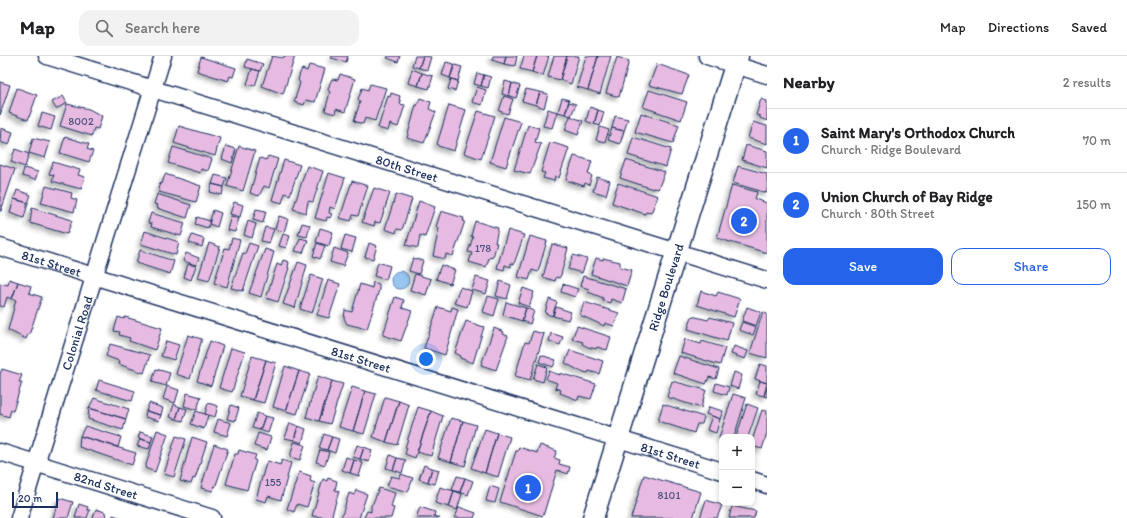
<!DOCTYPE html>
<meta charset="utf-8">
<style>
body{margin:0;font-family:Itim,sans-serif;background:#f2f2f2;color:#202124}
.controls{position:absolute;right:12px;bottom:12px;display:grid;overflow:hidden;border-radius:8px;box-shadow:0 2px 6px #0003}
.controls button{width:36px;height:36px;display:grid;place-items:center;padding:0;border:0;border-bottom:1px solid #e0e0e0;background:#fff;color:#202124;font:20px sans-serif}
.scale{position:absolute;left:12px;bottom:10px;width:46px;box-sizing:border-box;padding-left:4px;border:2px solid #1b2f5e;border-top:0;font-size:11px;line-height:14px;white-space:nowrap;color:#1b2f5e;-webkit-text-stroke:3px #fff;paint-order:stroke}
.you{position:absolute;left:426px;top:303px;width:14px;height:14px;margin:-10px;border:3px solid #fff;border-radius:50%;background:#1a73e8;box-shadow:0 0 0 6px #1a73e833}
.badge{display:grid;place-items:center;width:26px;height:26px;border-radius:50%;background:#2563eb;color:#fff;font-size:13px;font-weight:700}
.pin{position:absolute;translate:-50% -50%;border:2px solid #fff;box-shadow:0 1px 4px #0006}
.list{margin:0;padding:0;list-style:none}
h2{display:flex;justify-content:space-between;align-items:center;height:52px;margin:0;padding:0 16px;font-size:17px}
h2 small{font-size:13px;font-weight:400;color:#757577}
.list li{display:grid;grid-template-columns:26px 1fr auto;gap:12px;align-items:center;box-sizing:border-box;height:64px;padding:0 16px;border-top:1px solid #e0e0e0}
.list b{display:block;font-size:15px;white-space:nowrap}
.list p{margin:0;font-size:13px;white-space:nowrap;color:#757577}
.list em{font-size:13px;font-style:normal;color:#757577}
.actions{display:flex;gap:8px;padding:12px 16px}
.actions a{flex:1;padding:9px 0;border:1px solid #2563eb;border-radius:12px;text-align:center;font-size:14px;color:#2563eb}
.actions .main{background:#2563eb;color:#fff}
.icon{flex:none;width:22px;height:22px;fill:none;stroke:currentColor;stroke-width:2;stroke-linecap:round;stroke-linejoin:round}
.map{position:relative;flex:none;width:767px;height:462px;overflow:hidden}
header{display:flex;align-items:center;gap:24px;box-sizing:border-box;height:56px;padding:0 20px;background:#fff;border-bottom:1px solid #e0e0e0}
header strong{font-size:19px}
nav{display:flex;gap:22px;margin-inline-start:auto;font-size:14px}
.search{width:280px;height:36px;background:#f2f2f2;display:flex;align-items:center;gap:10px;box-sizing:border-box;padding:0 14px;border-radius:12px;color:#757577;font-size:15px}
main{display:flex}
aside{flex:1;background:#fff}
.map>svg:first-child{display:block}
.water{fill:#97c6f2;stroke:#658ab7}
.building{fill:#e7bbe1;stroke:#1b2f5e;filter:url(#shadow)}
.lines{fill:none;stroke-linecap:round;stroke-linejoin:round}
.minor-casing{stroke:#1b2f5e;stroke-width:19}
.tertiary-casing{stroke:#1b2f5e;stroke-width:23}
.minor{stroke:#fff;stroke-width:16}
.tertiary{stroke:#fff;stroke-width:20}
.labels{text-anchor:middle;stroke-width:3;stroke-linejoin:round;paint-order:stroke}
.number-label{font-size:11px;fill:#4e527f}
.street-label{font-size:13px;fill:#1b2f5e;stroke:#fff}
</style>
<header>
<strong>Map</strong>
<div class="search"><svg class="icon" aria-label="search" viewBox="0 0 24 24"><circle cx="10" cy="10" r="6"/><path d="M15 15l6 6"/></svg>Search here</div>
<nav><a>Map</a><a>Directions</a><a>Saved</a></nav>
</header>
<main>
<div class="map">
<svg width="767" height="462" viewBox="0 0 767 462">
<defs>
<filter id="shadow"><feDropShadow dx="-3.5" dy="3.5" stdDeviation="2" flood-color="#0004"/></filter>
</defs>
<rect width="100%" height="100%" fill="#fff"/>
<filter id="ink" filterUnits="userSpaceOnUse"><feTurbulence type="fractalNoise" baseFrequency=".025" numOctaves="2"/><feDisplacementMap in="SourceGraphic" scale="8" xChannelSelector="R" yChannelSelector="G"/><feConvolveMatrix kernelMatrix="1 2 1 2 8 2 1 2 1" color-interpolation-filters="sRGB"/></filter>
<g filter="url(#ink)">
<path class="water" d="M391 224a9 9 0 1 1 18 0a9 9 0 1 1-18 0Z"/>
<path class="building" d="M 272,0 L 283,2 L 284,0 L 295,0 L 283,38 L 262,30 Z
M 332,0 L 348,0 L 346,6 L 331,2 Z
M 388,0 L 400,0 L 398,6 L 387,2 Z
M 415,0 L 423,0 L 419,12 L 412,10 Z
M 423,0 L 431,1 L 427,14 L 419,12 Z
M 493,0 L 506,0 L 504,8 L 492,4 Z
M 506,0 L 517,0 L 515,10 L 504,8 Z
M 524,0 L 537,0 L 532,16 L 520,13 Z
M 537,0 L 549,0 L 543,20 L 532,16 Z
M 554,0 L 567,0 L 560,24 L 548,21 Z
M 567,0 L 579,0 L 571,28 L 560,24 Z
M 586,0 L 598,0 L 588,34 L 577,31 Z
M 598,0 L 611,0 L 600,38 L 588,34 Z
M 201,1 L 236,12 L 233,21 L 230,20 L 228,25 L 197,15 Z
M 617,1 L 629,5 L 619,41 L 606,37 Z
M 247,3 L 263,8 L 260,15 L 245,11 Z
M 446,6 L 454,8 L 450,22 L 442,19 Z
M 657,8 L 689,19 L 682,38 L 649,29 Z
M 309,9 L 325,13 L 315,46 L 306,44 L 304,49 L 294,46 L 300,27 L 298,24 L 300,17 L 302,13 L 307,15 Z
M 455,9 L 462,11 L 458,25 L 450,22 Z
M 252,13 L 260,15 L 255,30 L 247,28 Z
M 412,13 L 422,17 L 418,30 L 408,27 Z
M 422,17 L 433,20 L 429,33 L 418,30 Z
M 477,17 L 484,19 L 481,30 L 474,28 Z
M 340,18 L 355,23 L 345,56 L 336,53 L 335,58 L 325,55 L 330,36 L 328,34 L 330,27 L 332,23 L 338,24 Z
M 484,19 L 491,21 L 488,32 L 481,30 Z
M 451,23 L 458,25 L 455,35 L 448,33 Z
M 505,25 L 512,27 L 509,40 L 502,38 Z
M 0,26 L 10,29 L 0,59 Z
M 512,27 L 520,30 L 516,42 L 509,40 Z
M 370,28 L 386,32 L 375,65 L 365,62 L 363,68 L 354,65 L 360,46 L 358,43 L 361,36 L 362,32 L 368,34 Z
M 477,31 L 486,34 L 482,49 L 472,46 Z
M 17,32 L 37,39 L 28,64 L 9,57 Z
M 526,33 L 540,36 L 536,49 L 522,45 Z
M 649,34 L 687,46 L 681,64 L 643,51 Z
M 540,36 L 548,38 L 544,52 L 536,49 Z
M 391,37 L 400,40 L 399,44 L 401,45 L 400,48 L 405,49 L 398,71 L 390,68 L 388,75 L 378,72 L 388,40 L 390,41 Z
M 63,40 L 67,47 L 56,53 L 52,46 Z
M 504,40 L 513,43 L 508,58 L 499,55 Z
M 420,42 L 431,46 L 429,53 L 436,56 L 424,87 L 407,82 L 416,49 L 417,50 Z
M 562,42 L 569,44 L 565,58 L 558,56 Z
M 761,43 L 767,45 L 767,65 L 760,62 L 760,60 L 756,59 Z
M 569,46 L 576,48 L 571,60 L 565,58 Z
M 67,48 L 89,53 L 102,60 L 98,73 L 94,72 L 92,80 L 60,70 Z
M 449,49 L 466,54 L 454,95 L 438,90 L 437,88 Z
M 590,51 L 598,54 L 594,68 L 586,65 Z
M 548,53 L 557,56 L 552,72 L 543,70 Z
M 598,54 L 604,56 L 600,70 L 594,68 Z
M 478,55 L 495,60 L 481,103 L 464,97 Z
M 42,57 L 55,61 L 51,74 L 38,70 Z
M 641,57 L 679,69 L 673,87 L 635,76 Z
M 570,60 L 583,65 L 578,79 L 565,74 Z
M 615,60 L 628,63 L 624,75 L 612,72 Z
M 504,61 L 521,66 L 506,111 L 490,106 Z
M 753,66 L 767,70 L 767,88 L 748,82 Z
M 528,69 L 539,72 L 535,86 L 541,88 L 530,118 L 514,114 Z
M 179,70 L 220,82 L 215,100 L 174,87 Z
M 600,71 L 609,74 L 605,86 L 596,84 Z
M 1,72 L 13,76 L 9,89 L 0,86 Z
M 612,72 L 624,75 L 620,88 L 608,84 Z
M 65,81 L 89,88 L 87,93 L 93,95 L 89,106 L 60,97 Z
M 633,81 L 671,93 L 666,111 L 628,99 Z
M 33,82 L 50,86 L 45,102 L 29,97 Z
M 550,86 L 569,92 L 559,122 L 555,120 L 554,125 L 543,122 L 545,117 L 541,116 Z
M 746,89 L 767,95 L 767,112 L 742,104 Z
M 226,90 L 236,93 L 232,107 L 222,103 Z
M 239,90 L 255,95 L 243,135 L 227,130 Z
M 173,91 L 212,103 L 208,115 L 201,113 L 200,117 L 168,107 Z
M 15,93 L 29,98 L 25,111 L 11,106 Z
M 268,100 L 278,103 L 269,132 L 264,130 L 259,140 L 250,137 L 260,102 L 266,104 Z
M 574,100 L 592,105 L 588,118 L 592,120 L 589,129 L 585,127 L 584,130 L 566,124 Z
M 284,104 L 300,109 L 290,139 L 285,137 L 282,147 L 272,144 Z
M 626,104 L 665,116 L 658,133 L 653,132 L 653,133 L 620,122 Z
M 53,106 L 80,114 L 78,119 L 85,121 L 81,133 L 52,125 L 54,119 L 49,118 Z
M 0,108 L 15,113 L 1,155 L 0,155 Z
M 307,110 L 323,115 L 313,146 L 308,145 L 306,157 L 293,153 Z
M 738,110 L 767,118 L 767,137 L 733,127 Z
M 24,112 L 38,116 L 35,124 L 22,120 Z
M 329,117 L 345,122 L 335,153 L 330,151 L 329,157 L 332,158 L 330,162 L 327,161 L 326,165 L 315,162 Z
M 165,118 L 201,130 L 196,146 L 159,136 L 160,134 L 158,133 L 160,127 L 162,128 Z
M 215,119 L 227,122 L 224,131 L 212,128 Z
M 597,121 L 610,125 L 606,139 L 593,135 Z
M 352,125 L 368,130 L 358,160 L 353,159 L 351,165 L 340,162 Z
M 618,127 L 658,140 L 651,157 L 646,156 L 645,158 L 612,147 Z
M 212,128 L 224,131 L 222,139 L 210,136 Z
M 732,129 L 757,136 L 755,143 L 767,147 L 767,197 L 717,182 Z
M 46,130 L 72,137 L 71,142 L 77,144 L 74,156 L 41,147 Z
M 374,132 L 390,137 L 380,167 L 375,166 L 374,170 L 362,166 Z
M 17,134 L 31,139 L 28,147 L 14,143 Z
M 157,138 L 191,149 L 187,162 L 157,152 L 158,149 L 154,148 Z
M 396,138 L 412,143 L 402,174 L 397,173 L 396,177 L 385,173 Z
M 14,143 L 28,147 L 24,162 L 10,157 Z
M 419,145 L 435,151 L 425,181 L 420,179 L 418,192 L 406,189 Z
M 234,146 L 243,149 L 240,161 L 230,158 Z
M 32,152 L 72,164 L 67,178 L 30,167 Z
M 256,153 L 266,155 L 263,167 L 253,164 Z
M 213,154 L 221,157 L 217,171 L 209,168 Z
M 441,155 L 464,162 L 463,165 L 465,165 L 453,200 L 446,198 L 445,203 L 433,200 L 439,172 L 436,171 Z
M 151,157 L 185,167 L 181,180 L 151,171 L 152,168 L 148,167 Z
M 231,160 L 239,162 L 235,176 L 227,174 Z
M 279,160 L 288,163 L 284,176 L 275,173 Z
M 197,161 L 210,165 L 208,172 L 195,168 Z
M 248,165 L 256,168 L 252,182 L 244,179 Z
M 475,165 L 498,172 L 495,187 L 497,187 L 493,201 L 489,202 L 486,211 L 469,206 L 472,197 L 468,196 L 473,181 L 471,180 Z
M 302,167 L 310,169 L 307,181 L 298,179 Z
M 265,171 L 274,173 L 269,187 L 261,185 Z
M 320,172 L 333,176 L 329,190 L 316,186 Z
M 508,174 L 524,179 L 514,208 L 511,207 L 511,211 L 505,209 L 504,214 L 497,212 Z
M 145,175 L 179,186 L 176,199 L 141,188 Z
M 283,178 L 290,180 L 286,192 L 279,190 Z
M 192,179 L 204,183 L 202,191 L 189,187 Z
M 345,179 L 356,182 L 352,196 L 341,193 Z
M 530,180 L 547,185 L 538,216 L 532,214 L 529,224 L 518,221 Z
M 232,182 L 240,184 L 227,231 L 214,227 L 225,192 L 229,193 Z
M 300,182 L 308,184 L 303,197 L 295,195 Z
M 209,187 L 220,191 L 209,225 L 198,222 Z
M 249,187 L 258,190 L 243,235 L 231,232 L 243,197 L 245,198 Z
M 317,187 L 325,190 L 320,203 L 313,200 Z
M 369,187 L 377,190 L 373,203 L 365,201 Z
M 552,188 L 568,192 L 561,219 L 559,222 L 556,221 L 555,225 L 543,221 Z
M 334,192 L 348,197 L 343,210 L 330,206 Z
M 265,193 L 274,196 L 261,241 L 249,237 Z
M 140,194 L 174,205 L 170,218 L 136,207 Z
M 186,197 L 199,202 L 196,209 L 183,205 Z
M 573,199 L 587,203 L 582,217 L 568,213 Z
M 413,202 L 423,205 L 419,218 L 409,215 Z
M 596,202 L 603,204 L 603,202 L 620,206 L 620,211 L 632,214 L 627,230 L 591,218 Z
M 283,204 L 289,206 L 288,212 L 289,212 L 278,246 L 266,242 L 277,208 L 281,210 Z
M 298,206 L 307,209 L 295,252 L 283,248 Z
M 378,206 L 390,210 L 386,224 L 374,220 Z
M 188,208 L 196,210 L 191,224 L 184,221 Z
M 441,209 L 455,214 L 450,228 L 436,223 Z
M 415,218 L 431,223 L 426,239 L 410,234 Z
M 311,219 L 323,223 L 312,257 L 300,253 Z
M 583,220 L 626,233 L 622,247 L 611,243 L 610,247 L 603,245 L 603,242 L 596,239 L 588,236 L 589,233 L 580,230 Z
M 476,221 L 490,225 L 486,238 L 472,234 Z
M 9,223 L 18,226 L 12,243 L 7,241 L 4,251 L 0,250 L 0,227 L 8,229 Z
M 328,224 L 340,228 L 329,262 L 317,259 Z
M 500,225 L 511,229 L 507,243 L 496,240 Z
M 18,226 L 31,230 L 29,237 L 42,241 L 29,279 L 28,278 L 26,283 L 8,274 L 16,244 L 12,243 Z
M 373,226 L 379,228 L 379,234 L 367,273 L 347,268 L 344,262 L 345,254 L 352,256 L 360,228 L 372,232 Z
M 563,228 L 578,233 L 575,241 L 561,236 Z
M 460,231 L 472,235 L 467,251 L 454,247 Z
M 523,232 L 534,236 L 529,251 L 518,247 Z
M 701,235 L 716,240 L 718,236 L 740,243 L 734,261 L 697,249 Z
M 488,240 L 499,243 L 494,260 L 483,256 Z
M 395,241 L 404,244 L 402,252 L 412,255 L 401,285 L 383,279 Z
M 549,243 L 557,246 L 552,260 L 545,257 Z
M 506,246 L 526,252 L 522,265 L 503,259 Z
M 584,246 L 619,257 L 614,270 L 605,267 L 604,270 L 580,259 Z
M 438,251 L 451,255 L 452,251 L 458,253 L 445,299 L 424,292 Z
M 556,251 L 571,256 L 568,264 L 553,260 Z
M 747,251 L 761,256 L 756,270 L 742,265 Z
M 526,252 L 534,255 L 530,268 L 522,265 Z
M 763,256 L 767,258 L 767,302 L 750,297 Z
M 692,260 L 708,264 L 710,261 L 732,267 L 727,285 L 688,273 Z
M 118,261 L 124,263 L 125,261 L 162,272 L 155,294 L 129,285 L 130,282 L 119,279 L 120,276 L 114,275 Z
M 466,265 L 484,271 L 473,307 L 460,302 L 461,300 L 455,297 Z
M 742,266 L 756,271 L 753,279 L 739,274 Z
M 577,270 L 611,281 L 607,294 L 597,291 L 596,293 L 588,291 L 582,288 L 583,286 L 572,283 Z
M 494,272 L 504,276 L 503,278 L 508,280 L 496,314 L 481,309 Z
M 533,275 L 544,278 L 530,324 L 515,320 L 525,286 L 529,287 Z
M 551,277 L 563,281 L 560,289 L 549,285 Z
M 188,279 L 202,283 L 190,323 L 176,318 Z
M 685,283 L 701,288 L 702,285 L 725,292 L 720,309 L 681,297 Z
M 166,285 L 179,289 L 174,304 L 161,300 Z
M 210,285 L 223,290 L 211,330 L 197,325 Z
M 110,288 L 150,299 L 144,317 L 118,308 L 119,305 L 106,300 Z
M 734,290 L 748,295 L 745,303 L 731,298 Z
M 231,292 L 245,296 L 232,336 L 219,332 Z
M 570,294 L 603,305 L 599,318 L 589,315 L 588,317 L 580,315 L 565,307 Z
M 541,299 L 556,304 L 553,311 L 539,306 Z
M 252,300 L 266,304 L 253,344 L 240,340 Z
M 679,300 L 719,313 L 716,323 L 709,321 L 706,328 L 673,317 Z
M 266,304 L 276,307 L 264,347 L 253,344 Z
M 538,308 L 547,311 L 543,326 L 533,323 Z
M 760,308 L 767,310 L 767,327 L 755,323 Z
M 285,310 L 299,315 L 286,355 L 273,351 Z
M 2,313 L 22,319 L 19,326 L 22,326 L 13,355 L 11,354 L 9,361 L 0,358 L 0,318 Z
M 156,313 L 170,317 L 166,330 L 152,326 Z
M 299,315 L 310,318 L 297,358 L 286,355 Z
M 549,315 L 560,319 L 560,317 L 596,328 L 591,343 L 579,340 L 578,344 L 560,337 L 561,334 L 555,332 L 557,327 L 546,323 Z
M 734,316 L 742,319 L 738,333 L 730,330 Z
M 318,320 L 332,325 L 319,365 L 306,361 Z
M 99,324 L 135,335 L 132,345 L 96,334 Z
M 332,325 L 343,328 L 330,368 L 319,365 Z
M 672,325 L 706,334 L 701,352 L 667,341 Z
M 760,325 L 767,327 L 764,340 L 756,338 Z
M 716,327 L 729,331 L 727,339 L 714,335 Z
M 167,330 L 179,334 L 175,347 L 163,343 Z
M 767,330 L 767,341 L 764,340 Z
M 352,331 L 365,335 L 353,375 L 339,371 Z
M 365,335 L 376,338 L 364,378 L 353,375 Z
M 187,337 L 201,341 L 197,354 L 184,350 Z
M 733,338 L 746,342 L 734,381 L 722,381 L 722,383 L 719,382 Z
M 385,341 L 399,345 L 386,386 L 373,381 Z
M 94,342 L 129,353 L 126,363 L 89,352 Z
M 399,345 L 409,349 L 397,389 L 386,386 Z
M 149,347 L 163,352 L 161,359 L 146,355 Z
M 208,347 L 218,350 L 215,361 L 205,358 Z
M 174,348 L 180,351 L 176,363 L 170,361 Z
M 663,348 L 704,361 L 702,368 L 697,368 L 694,377 L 658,365 Z
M 747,348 L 758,352 L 748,381 L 736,381 Z
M 231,349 L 239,352 L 235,365 L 227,363 Z
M 180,351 L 187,353 L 183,365 L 176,363 Z
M 418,351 L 431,355 L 415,402 L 405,398 L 407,392 L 405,392 Z
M 709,351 L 723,355 L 720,363 L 706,358 Z
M 89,352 L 126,363 L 123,374 L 88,363 Z
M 762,354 L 767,355 L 767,377 L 762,393 L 752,390 L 752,385 Z
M 146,355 L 161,359 L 159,365 L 145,361 Z
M 196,355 L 208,359 L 204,373 L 191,368 Z
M 431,355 L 443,360 L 431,400 L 417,396 Z
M 257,357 L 265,360 L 260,374 L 252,372 Z
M 265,360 L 273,362 L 268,377 L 260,374 Z
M 712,360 L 720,363 L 716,377 L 707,374 Z
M 451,362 L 463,365 L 451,406 L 438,402 Z
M 218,363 L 231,367 L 227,380 L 214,376 Z
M 463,365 L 476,369 L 465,410 L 451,406 Z
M 290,367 L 298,370 L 294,384 L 285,382 Z
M 85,370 L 121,381 L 118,391 L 80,380 Z
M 298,370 L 306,373 L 302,387 L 294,384 Z
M 485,373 L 497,377 L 485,417 L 471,412 Z
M 157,374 L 168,378 L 155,416 L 145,412 Z
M 140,376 L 153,380 L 151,386 L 138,382 Z
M 258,377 L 271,381 L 267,394 L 254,390 Z
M 497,377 L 510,381 L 498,421 L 485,417 Z
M 324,378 L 332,381 L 327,394 L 319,392 Z
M 80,380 L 136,397 L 132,409 L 79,391 Z
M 176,380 L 186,383 L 174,421 L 164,418 Z
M 192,381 L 207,386 L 195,423 L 193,422 L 191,428 L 180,425 Z
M 332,381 L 339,383 L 335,397 L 327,394 Z
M 140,383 L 151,386 L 149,393 L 137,390 Z
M 294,386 L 305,389 L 300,404 L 290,401 Z
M 214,388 L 228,393 L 216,429 L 215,429 L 213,435 L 201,432 Z
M 357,389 L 364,391 L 360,403 L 353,401 Z
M 540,389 L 557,395 L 554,402 L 560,404 L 559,408 L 570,411 L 568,418 L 557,414 L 543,460 L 500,446 L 516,395 L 518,395 L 519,391 L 537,397 Z
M 364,391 L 372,394 L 369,406 L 360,403 Z
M 239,394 L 256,399 L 254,404 L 256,405 L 247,434 L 226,428 L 235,398 L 238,398 Z
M 320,394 L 329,396 L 325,409 L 316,406 Z
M 390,399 L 397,402 L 393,414 L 386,412 Z
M 346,401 L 354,404 L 350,417 L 342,414 Z
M 397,402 L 406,404 L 402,417 L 393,414 Z
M 282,404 L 291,407 L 281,444 L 268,440 L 266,446 L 256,443 L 266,407 L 268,405 L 280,409 Z
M 354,404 L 363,407 L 359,420 L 350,417 Z
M 424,409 L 432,412 L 428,426 L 419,423 Z
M 432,412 L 439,414 L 435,428 L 428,426 Z
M 299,416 L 311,420 L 310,425 L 315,427 L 307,451 L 297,448 L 294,456 L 287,453 Z
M 401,418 L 413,422 L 408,436 L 387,430 L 391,420 L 400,422 Z
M 644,419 L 701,436 L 693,462 L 631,462 Z
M 457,420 L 465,422 L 460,436 L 452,434 Z
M 328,422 L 337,425 L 335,434 L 339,435 L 331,462 L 312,460 L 323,423 L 327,425 Z
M 465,422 L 473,425 L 468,439 L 460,436 Z
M 490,430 L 499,433 L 495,447 L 486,445 Z
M 440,431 L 454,435 L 449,451 L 435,447 Z
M 379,432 L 395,437 L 391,451 L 394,452 L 391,462 L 364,462 L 367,455 L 371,456 L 371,449 L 373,447 Z
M 356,434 L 367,438 L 359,462 L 341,462 L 349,437 L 354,439 Z
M 454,435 L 462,438 L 457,454 L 449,451 Z
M 59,442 L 73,446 L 68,462 L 50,462 L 53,462 Z
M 706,444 L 722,449 L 717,462 L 700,462 Z
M 79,448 L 88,451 L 87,454 L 90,454 L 87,462 L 75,462 Z
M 732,450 L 756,455 L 754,462 L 729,462 Z
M 420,451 L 435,456 L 434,460 L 440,462 L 416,462 Z
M 459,451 L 476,457 L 474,462 L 455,462 Z
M 96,453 L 105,456 L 106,462 L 93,462 Z
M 113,459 L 122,462 L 112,462 Z"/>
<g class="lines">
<defs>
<g id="minor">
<path id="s1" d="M 47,0 L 767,224"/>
<path d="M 707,0 L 767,19"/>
<path id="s2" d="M 0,191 L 722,415"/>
<path id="s3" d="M 0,396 L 212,462"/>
<path d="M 752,424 L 767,429"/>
<path id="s4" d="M 19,462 L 163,0"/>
</g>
<g id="tertiary">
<path id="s5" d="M 593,462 L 738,0"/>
</g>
</defs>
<use href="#minor" class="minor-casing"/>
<use href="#tertiary" class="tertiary-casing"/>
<use href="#minor" class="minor"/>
<use href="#tertiary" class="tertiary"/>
</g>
</g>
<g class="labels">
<g class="number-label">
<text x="81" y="69">8002</text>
<text x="483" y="196">178</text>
<text x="273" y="430">155</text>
<text x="669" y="443">8101</text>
</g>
<g class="street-label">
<text dy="5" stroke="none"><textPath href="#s1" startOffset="377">80th Street</textPath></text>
<text dy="5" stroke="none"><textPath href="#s2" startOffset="54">81st Street</textPath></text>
<text dy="5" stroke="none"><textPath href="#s5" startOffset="242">Ridge Boulevard</textPath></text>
<text dy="5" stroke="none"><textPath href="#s4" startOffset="194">Colonial Road</textPath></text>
<text dy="5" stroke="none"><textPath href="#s2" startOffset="378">81st Street</textPath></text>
<text dy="5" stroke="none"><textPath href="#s2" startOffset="702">81st Street</textPath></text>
<text dy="5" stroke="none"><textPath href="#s3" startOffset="111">82nd Street</textPath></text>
</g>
</g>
</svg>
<div class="controls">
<button>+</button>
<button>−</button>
</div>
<div class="scale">20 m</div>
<div class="you"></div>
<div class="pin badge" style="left:528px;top:432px">1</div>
<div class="pin badge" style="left:744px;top:165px">2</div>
</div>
<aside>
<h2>Nearby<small>2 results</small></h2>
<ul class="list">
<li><span class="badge">1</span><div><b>Saint Mary's Orthodox Church</b><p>Church · Ridge Boulevard</p></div><em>70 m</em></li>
<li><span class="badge">2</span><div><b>Union Church of Bay Ridge</b><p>Church · 80th Street</p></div><em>150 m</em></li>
</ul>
<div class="actions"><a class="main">Save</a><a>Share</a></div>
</aside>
</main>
